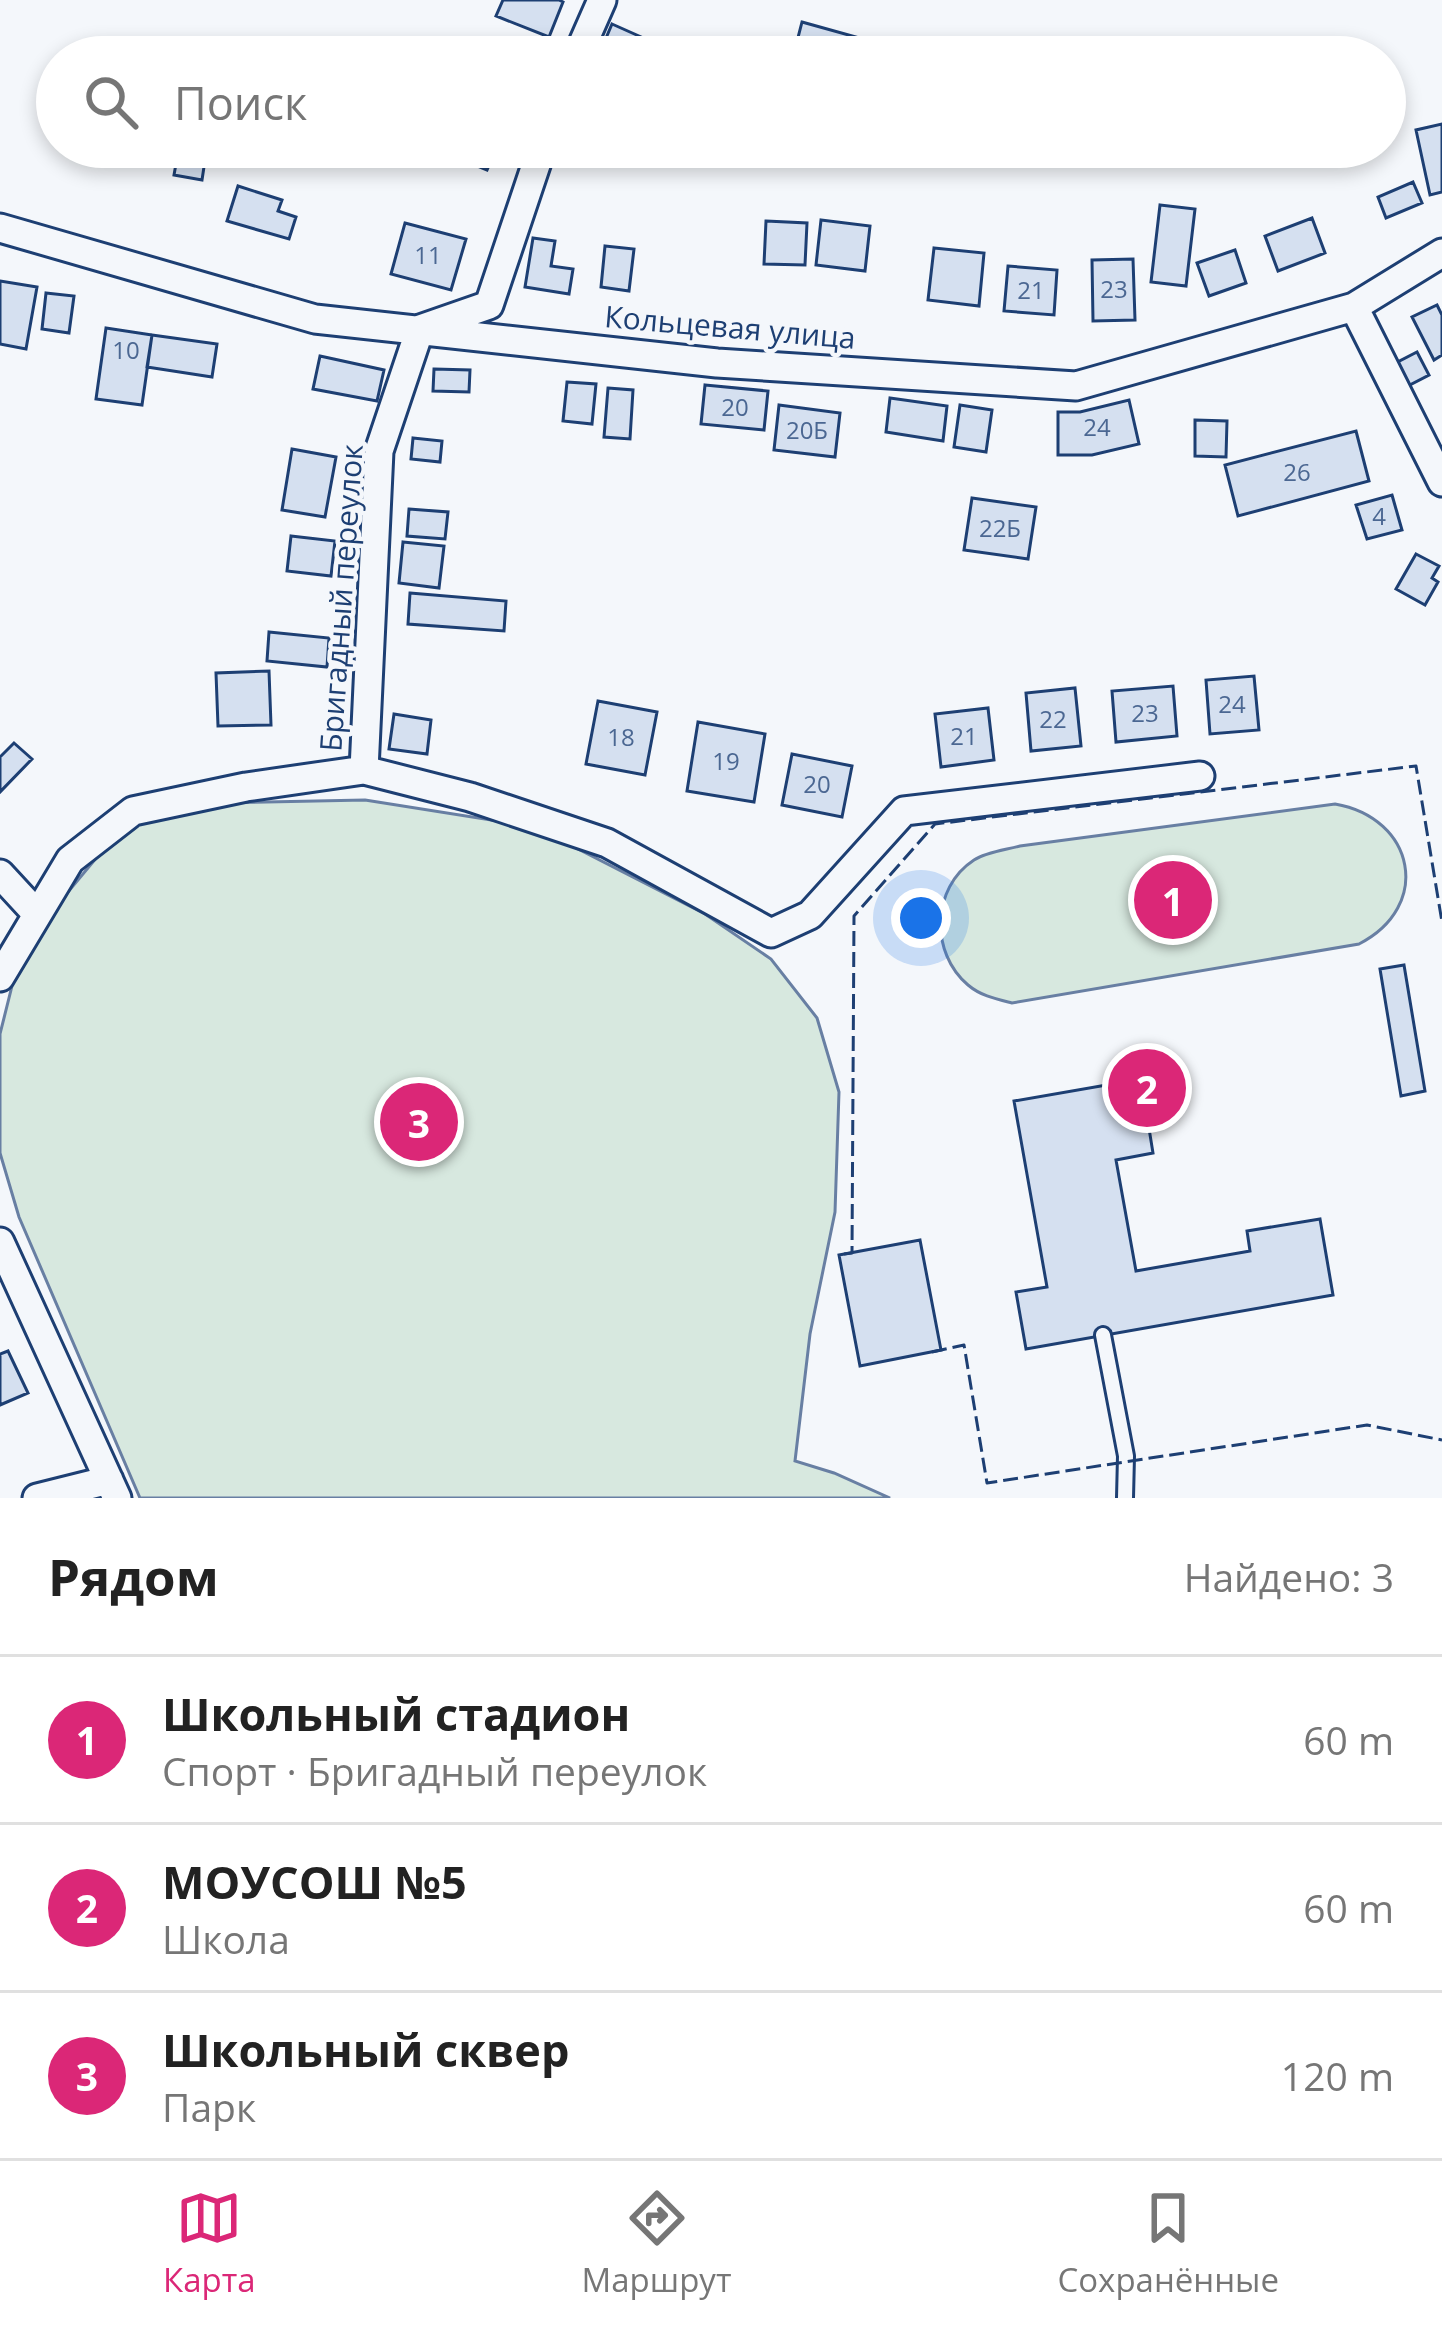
<!DOCTYPE html>
<html lang="ru">
<meta charset="utf-8">
<style>
body{margin:0;font-family:"Open Sans",sans-serif;background:#f6f6f6;color:#222}
.you{position:absolute;left:921px;top:918px;width:42px;height:42px;margin:-30px;border:9px solid #fff;border-radius:50%;background:#1a73e8;box-shadow:0 0 0 18px #1a73e833}
.badge{display:grid;place-items:center;width:78px;height:78px;border-radius:50%;background:#db2777;color:#fff;font-size:39px;font-weight:700}
.pin{position:absolute;translate:-50% -50%;border:6px solid #fff;box-shadow:0 3px 12px #0006}
.list{margin:0;padding:0;list-style:none}
h2{display:flex;justify-content:space-between;align-items:center;height:156px;margin:0;padding:0 48px;font-size:51px}
h2 small{font-size:39px;font-weight:400;color:#767676}
.list li{display:grid;grid-template-columns:78px 1fr auto;gap:36px;align-items:center;box-sizing:border-box;height:168px;padding:0 48px;border-top:3px solid #e0e0e0}
.list b{display:block;font-size:45px;white-space:nowrap}
.list p{margin:0;font-size:39px;white-space:nowrap;color:#767676}
.list em{font-size:39px;font-style:normal;color:#767676}
.icon{flex:none;width:66px;height:66px;fill:none;stroke:currentColor;stroke-width:2;stroke-linecap:round;stroke-linejoin:round}
.map{position:relative;flex:none;width:1442px;height:1498px;overflow:hidden}
.search{position:absolute;background:#fff;box-shadow:0 6px 18px #0003;left:36px;right:36px;top:36px;height:132px;display:flex;align-items:center;gap:30px;box-sizing:border-box;padding:0 42px;border-radius:66px;color:#767676;font-size:45px}
.sheet{height:660px;background:#fff}
nav{display:flex;justify-content:space-around;align-items:center;box-sizing:border-box;height:168px;border-top:3px solid #e0e0e0;background:#fff;font-size:33px;color:#767676}
nav a{display:grid;justify-items:center;gap:6px}
nav .on{color:#db2777}
.map>svg:first-child{display:block}
.green{fill:#d7e8df;stroke:#687fa3;stroke-width:3}
.building{fill:#d5e0f0;stroke:#1d3f73;stroke-width:3}
.lines{fill:none;stroke-linecap:round;stroke-linejoin:round}
.lane-casing{stroke:#1d3f73;stroke-width:20}
.street-casing{stroke:#1d3f73;stroke-width:33}
.lane{stroke:#f4f7fb;stroke-width:14}
.street{stroke:#f4f7fb;stroke-width:27}
.fence{stroke:#1d3f73;stroke-width:3;stroke-dasharray:15 6;stroke-linecap:butt}
.labels{text-anchor:middle;stroke-width:9;stroke-linejoin:round;paint-order:stroke}
.number-label{font-size:24px;fill:#4b6792}
.street-label{font-size:30px;fill:#1d3f73;stroke:#f4f7fb}
</style>
<div class="map">
<svg width="1442" height="1498" viewBox="0 0 1442 1498">
<rect width="100%" height="100%" fill="#f4f7fb"/>
<path class="green" d="M 365,800 L 535,827 L 705,914 L 771,959 L 817,1018 L 839,1092 L 835,1212 L 810,1334 L 795,1461 L 834,1473 L 890,1498 L 140,1498 L 19,1217 L 0,1153 L 0,1034 L 13,982 L 48,916 L 102,851 L 146,817 L 217,803 Z
M 1335,804 C 1415,818 1433,906 1359,944 L 1012,1003 C 996,999 981,996 968,985 C 930,953 931,888 974,860 C 986,852 1005,850 1020,846 Z"/>
<path class="building" d="M 503,0 L 559,0 L 563,2 L 549,37 L 496,16 Z
M 802,22 L 856,37 L 850,57 L 793,57 Z
M 612,24 L 650,41 L 643,57 L 598,57 Z
M 1442,124 L 1442,192 L 1430,195 L 1416,130 Z
M 179,147 L 207,147 L 202,180 L 174,175 Z
M 449,147 L 497,147 L 487,170 L 446,153 Z
M 1413,182 L 1422,203 L 1386,218 L 1378,197 Z
M 238,186 L 282,200 L 278,211 L 296,217 L 289,239 L 227,221 Z
M 1160,205 L 1195,209 L 1186,286 L 1151,282 Z
M 1312,218 L 1325,253 L 1278,271 L 1265,236 Z
M 821,220 L 870,226 L 865,271 L 816,265 Z
M 766,221 L 807,223 L 805,265 L 764,264 Z
M 405,223 L 466,239 L 451,290 L 391,274 Z
M 533,238 L 555,241 L 551,266 L 573,269 L 569,294 L 525,287 Z
M 605,246 L 634,249 L 629,291 L 601,287 Z
M 934,248 L 984,253 L 979,306 L 928,300 Z
M 1235,250 L 1246,283 L 1209,296 L 1197,263 Z
M 1133,259 L 1135,320 L 1093,321 L 1092,260 Z
M 1008,266 L 1057,270 L 1054,315 L 1004,311 Z
M 0,281 L 37,287 L 26,349 L 0,344 Z
M 46,293 L 74,296 L 69,333 L 42,329 Z
M 1437,305 L 1442,315 L 1442,355 L 1434,360 L 1412,317 Z
M 106,328 L 152,335 L 142,405 L 96,399 Z
M 152,335 L 217,344 L 212,377 L 147,367 Z
M 1417,352 L 1429,375 L 1402,389 L 1390,366 Z
M 320,356 L 384,370 L 377,401 L 313,389 Z
M 434,369 L 470,370 L 469,392 L 433,391 Z
M 567,382 L 596,384 L 592,424 L 563,421 Z
M 705,385 L 768,391 L 764,430 L 701,424 Z
M 608,388 L 633,390 L 630,439 L 604,437 Z
M 890,398 L 947,406 L 943,441 L 886,432 Z
M 1129,400 L 1139,444 L 1092,455 L 1058,455 L 1058,412 L 1080,412 Z
M 779,405 L 840,413 L 835,457 L 774,450 Z
M 960,405 L 992,410 L 986,452 L 954,447 Z
M 1195,420 L 1227,421 L 1226,457 L 1195,456 Z
M 1356,431 L 1369,481 L 1238,516 L 1225,465 Z
M 413,438 L 442,441 L 440,462 L 411,459 Z
M 292,449 L 336,457 L 325,517 L 282,510 Z
M 1392,495 L 1402,530 L 1367,539 L 1356,505 Z
M 972,498 L 1036,507 L 1028,559 L 964,550 Z
M 409,509 L 448,512 L 445,539 L 407,536 Z
M 291,536 L 335,541 L 331,576 L 287,571 Z
M 403,542 L 444,546 L 439,588 L 399,583 Z
M 1416,554 L 1439,566 L 1432,578 L 1438,582 L 1425,605 L 1396,589 Z
M 410,593 L 506,601 L 504,631 L 408,624 Z
M 269,632 L 329,638 L 327,667 L 267,661 Z
M 269,671 L 271,725 L 218,726 L 216,673 Z
M 1254,676 L 1259,730 L 1210,734 L 1206,680 Z
M 1173,686 L 1177,736 L 1116,742 L 1112,691 Z
M 1075,688 L 1081,746 L 1031,751 L 1026,693 Z
M 598,701 L 657,712 L 645,775 L 586,764 Z
M 988,708 L 994,760 L 941,767 L 935,714 Z
M 394,714 L 431,720 L 427,754 L 389,749 Z
M 698,722 L 765,734 L 754,802 L 687,791 Z
M 14,743 L 32,759 L 0,792 L 0,757 Z
M 792,754 L 852,766 L 842,817 L 782,805 Z
M 1404,965 L 1425,1091 L 1401,1096 L 1380,969 Z
M 1141,1079 L 1153,1153 L 1116,1160 L 1136,1271 L 1250,1251 L 1247,1231 L 1320,1219 L 1333,1295 L 1026,1349 L 1016,1292 L 1047,1287 L 1014,1101 Z
M 920,1240 L 941,1350 L 860,1366 L 839,1255 Z
M 8,1351 L 28,1393 L 0,1405 L 0,1354 Z"/>
<g class="lines">
<defs>
<path id="lane" d="M 1103,1335 L 1126,1456 L 1125,1498"/>
<path id="street" d="M 577,57 L 602,0
M 542,147 L 489,305 L 420,329 L 379,451 L 364,770 L 470,797 L 607,843 L 771,933 L 810,915 L 904,811 L 1200,776
M 0,228 L 315,319 L 717,363 L 1076,386 L 1354,307 L 1442,253
M 1354,307 L 1442,482
M 0,874 L 36,913
M 0,977 L 70,860 L 133,811 L 246,787 L 364,770
M 0,1242 L 117,1498
M 37,1498 L 109,1480"/>
</defs>
<use href="#lane" class="lane-casing"/>
<use href="#street" class="street-casing"/>
<use href="#lane" class="lane"/>
<use href="#street" class="street"/>
<path class="fence" d="M 844,1254 L 852,1253 L 854,916 L 935,824 L 1416,766 L 1442,922
M 932,1352 L 964,1345 L 987,1483 L 1367,1425 L 1442,1440"/>
</g>
<g class="labels">
<g class="number-label">
<text x="428" y="264">11</text>
<text x="1114" y="298">23</text>
<text x="1031" y="299">21</text>
<text x="126" y="359">10</text>
<text x="735" y="416">20</text>
<text x="1097" y="436">24</text>
<text x="807" y="439">20Б</text>
<text x="1297" y="481">26</text>
<text x="1379" y="525">4</text>
<text x="1000" y="537">22Б</text>
<text x="1232" y="713">24</text>
<text x="1145" y="722">23</text>
<text x="1053" y="728">22</text>
<text x="964" y="745">21</text>
<text x="621" y="746">18</text>
<text x="726" y="770">19</text>
<text x="817" y="793">20</text>
</g>
<g class="street-label">
<text transform="translate(730 328) rotate(5)" y="10">Кольцевая улица</text>
<text transform="translate(342 598) rotate(-86)" y="10">Бригадный переулок</text>
</g>
</g>
</svg>
<div class="you"></div>
<div class="pin badge" style="left:1173px;top:900px">1</div>
<div class="pin badge" style="left:1147px;top:1088px">2</div>
<div class="pin badge" style="left:419px;top:1122px">3</div>
<div class="search"><svg class="icon" aria-label="search" viewBox="0 0 24 24"><circle cx="10" cy="10" r="6"/><path d="M15 15l6 6"/></svg>Поиск</div>
</div>
<section class="sheet">
<h2>Рядом<small>Найдено: 3</small></h2>
<ul class="list">
<li><span class="badge">1</span><div><b>Школьный стадион</b><p>Спорт · Бригадный переулок</p></div><em>60 m</em></li>
<li><span class="badge">2</span><div><b>МОУСОШ №5</b><p>Школа</p></div><em>60 m</em></li>
<li><span class="badge">3</span><div><b>Школьный сквер</b><p>Парк</p></div><em>120 m</em></li>
</ul>
</section>
<nav>
<a class="on"><svg class="icon" aria-label="map" viewBox="0 0 24 24"><path d="M3 6l6-2 6 2 6-2v14l-6 2-6-2-6 2zM9 4v14M15 6v14"/></svg>Карта</a>
<a><svg class="icon" aria-label="directions" viewBox="0 0 24 24"><path d="M12 3l9 9-9 9-9-9zM9 14v-3h6M13 9l2 2-2 2"/></svg>Маршрут</a>
<a><svg class="icon" aria-label="saved" viewBox="0 0 24 24"><path d="M7 4h10v16l-5-4-5 4z"/></svg>Сохранённые</a>
</nav>
